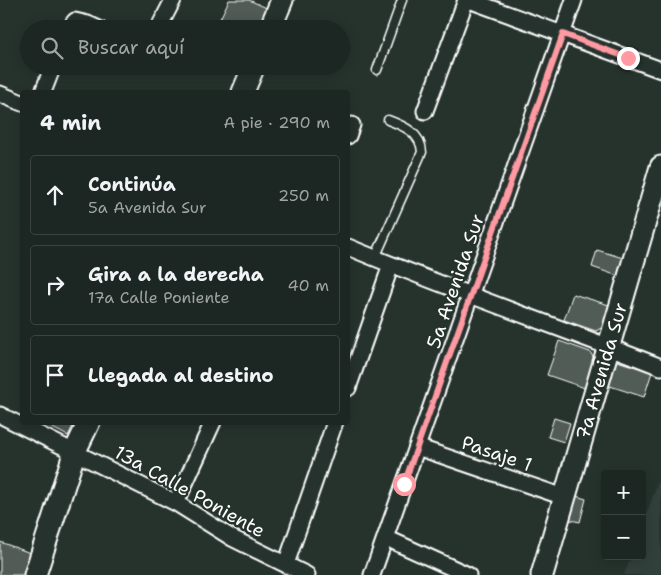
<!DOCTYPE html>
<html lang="es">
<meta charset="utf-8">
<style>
body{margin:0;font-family:"Shantell Sans",sans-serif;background:#252e2a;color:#f1f3f6}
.controls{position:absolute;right:15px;bottom:15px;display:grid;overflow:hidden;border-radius:5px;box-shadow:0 2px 12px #0003}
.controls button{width:45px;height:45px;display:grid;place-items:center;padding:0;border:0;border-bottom:1px solid #3a4340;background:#1c2622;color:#f1f3f6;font:25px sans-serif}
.stop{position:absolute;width:15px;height:15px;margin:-11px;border:4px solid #ff9aa2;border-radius:50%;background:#fff}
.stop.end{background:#ff9aa2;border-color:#fff;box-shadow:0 1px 5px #0008}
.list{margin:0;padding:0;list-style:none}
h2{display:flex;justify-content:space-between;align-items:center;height:65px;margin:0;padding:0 20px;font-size:21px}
h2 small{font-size:16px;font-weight:400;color:#a0a5a5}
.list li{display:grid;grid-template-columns:32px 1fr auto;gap:15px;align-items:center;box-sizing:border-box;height:80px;margin:0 10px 10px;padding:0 10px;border:1px solid #3a4340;border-radius:5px}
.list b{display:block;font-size:19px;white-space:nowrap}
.list p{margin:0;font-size:16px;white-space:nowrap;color:#a0a5a5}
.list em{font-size:16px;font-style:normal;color:#a0a5a5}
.icon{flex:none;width:28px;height:28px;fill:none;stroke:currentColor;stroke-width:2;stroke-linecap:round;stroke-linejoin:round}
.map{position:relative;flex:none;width:661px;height:575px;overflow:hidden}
.search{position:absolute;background:#1c2622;box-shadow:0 2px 12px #0003;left:20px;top:20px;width:330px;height:55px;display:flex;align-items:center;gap:12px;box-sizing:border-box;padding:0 18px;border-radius:28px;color:#a0a5a5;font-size:19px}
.panel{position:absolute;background:#1c2622;box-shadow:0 2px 12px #0003;left:20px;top:90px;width:330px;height:335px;border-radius:5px}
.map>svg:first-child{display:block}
.built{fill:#333f3a}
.building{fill:#515c57;stroke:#fff}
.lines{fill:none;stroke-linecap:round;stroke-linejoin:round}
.lane-casing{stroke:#fff;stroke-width:11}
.street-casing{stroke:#fff;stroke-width:19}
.secondary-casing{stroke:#fff;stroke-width:25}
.lane{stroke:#26332d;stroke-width:8}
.street{stroke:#26332d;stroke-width:15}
.secondary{stroke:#26332d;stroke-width:21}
.route{stroke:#ff9aa2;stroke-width:6}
.labels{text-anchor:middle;stroke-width:4.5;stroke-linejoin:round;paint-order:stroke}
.street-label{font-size:19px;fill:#fff;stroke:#26332d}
</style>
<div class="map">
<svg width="661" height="575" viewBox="0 0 661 575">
<rect width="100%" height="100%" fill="#26332d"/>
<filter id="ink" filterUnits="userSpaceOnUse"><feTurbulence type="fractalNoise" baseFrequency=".02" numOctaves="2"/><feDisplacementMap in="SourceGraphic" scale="10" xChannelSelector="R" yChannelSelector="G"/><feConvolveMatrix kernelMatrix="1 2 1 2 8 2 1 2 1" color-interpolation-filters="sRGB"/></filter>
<g filter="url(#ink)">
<path class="built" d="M 661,475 L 661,575 L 624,575 L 631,556 L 642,556 L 642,525 Z"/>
<path class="building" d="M 229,0 L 249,0 L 271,10 L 263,29 L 237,29 L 219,21 Z
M 597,250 L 623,258 L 618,276 L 592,267 Z
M 573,294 L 609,305 L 603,327 L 596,331 L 564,320 Z
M 559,341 L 590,352 L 595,360 L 585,388 L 547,375 Z
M 617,361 L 652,372 L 644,397 L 607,385 L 614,365 Z
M 554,418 L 570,423 L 564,442 L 548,437 Z
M 41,422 L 75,422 L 68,436 Z
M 573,495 L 586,499 L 580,522 L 566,519 Z
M 0,542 L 36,555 L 29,575 L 0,575 Z"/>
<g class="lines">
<defs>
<path id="lane" d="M 377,70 L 402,0
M 375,258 L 422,152 C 421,133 404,126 388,120"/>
<path id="street" d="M 469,0 L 661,70
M 69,29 L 75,21 L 88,24 L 99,29
M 158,29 L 173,0
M 43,92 L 53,66
M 0,94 L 22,103
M 425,111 L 466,0
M 348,136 L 352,125
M 348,247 C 451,290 557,326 661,367
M 348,388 L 391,265
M 0,415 L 176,503 L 232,538 L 307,575
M 417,447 L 564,497
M 176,503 L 213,422
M 386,538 L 468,575
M 286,564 L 335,422
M 372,575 L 574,0"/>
<path id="secondary" d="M 270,29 L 282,0
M 243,92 L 254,66
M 35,575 L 75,451 L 89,422
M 542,575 L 661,167"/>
</defs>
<use href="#lane" class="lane-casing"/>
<use href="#street" class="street-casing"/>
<use href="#secondary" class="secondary-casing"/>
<use href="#lane" class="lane"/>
<use href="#street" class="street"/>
<use href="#secondary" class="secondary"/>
</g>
</g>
<g class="lines" filter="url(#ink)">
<path class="route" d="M 404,484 L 563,34 L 628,58"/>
</g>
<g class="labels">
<g class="street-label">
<text transform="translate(455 281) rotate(-71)" y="7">5a Avenida Sur</text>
<text transform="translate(601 371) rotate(-74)" y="7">7a Avenida Sur</text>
<text transform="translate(497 453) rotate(19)" y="7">Pasaje 1</text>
<text transform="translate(190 491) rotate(29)" y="7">13a Calle Poniente</text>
</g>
</g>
</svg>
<div class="controls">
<button>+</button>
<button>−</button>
</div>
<div class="stop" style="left:404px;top:484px"></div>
<div class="stop end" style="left:628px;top:58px"></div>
<div class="search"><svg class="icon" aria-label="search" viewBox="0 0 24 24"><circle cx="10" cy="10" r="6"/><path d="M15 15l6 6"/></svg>Buscar aquí</div>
<section class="panel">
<h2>4 min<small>A pie · 290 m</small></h2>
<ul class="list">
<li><svg class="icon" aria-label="ahead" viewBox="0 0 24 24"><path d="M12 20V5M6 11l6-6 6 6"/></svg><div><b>Continúa</b><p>5a Avenida Sur</p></div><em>250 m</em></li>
<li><svg class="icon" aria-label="right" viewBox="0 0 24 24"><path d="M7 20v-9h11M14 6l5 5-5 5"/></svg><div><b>Gira a la derecha</b><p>17a Calle Poniente</p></div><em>40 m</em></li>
<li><svg class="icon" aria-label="arrive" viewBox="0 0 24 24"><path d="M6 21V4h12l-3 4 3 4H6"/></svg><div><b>Llegada al destino</b></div></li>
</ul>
</section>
</div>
